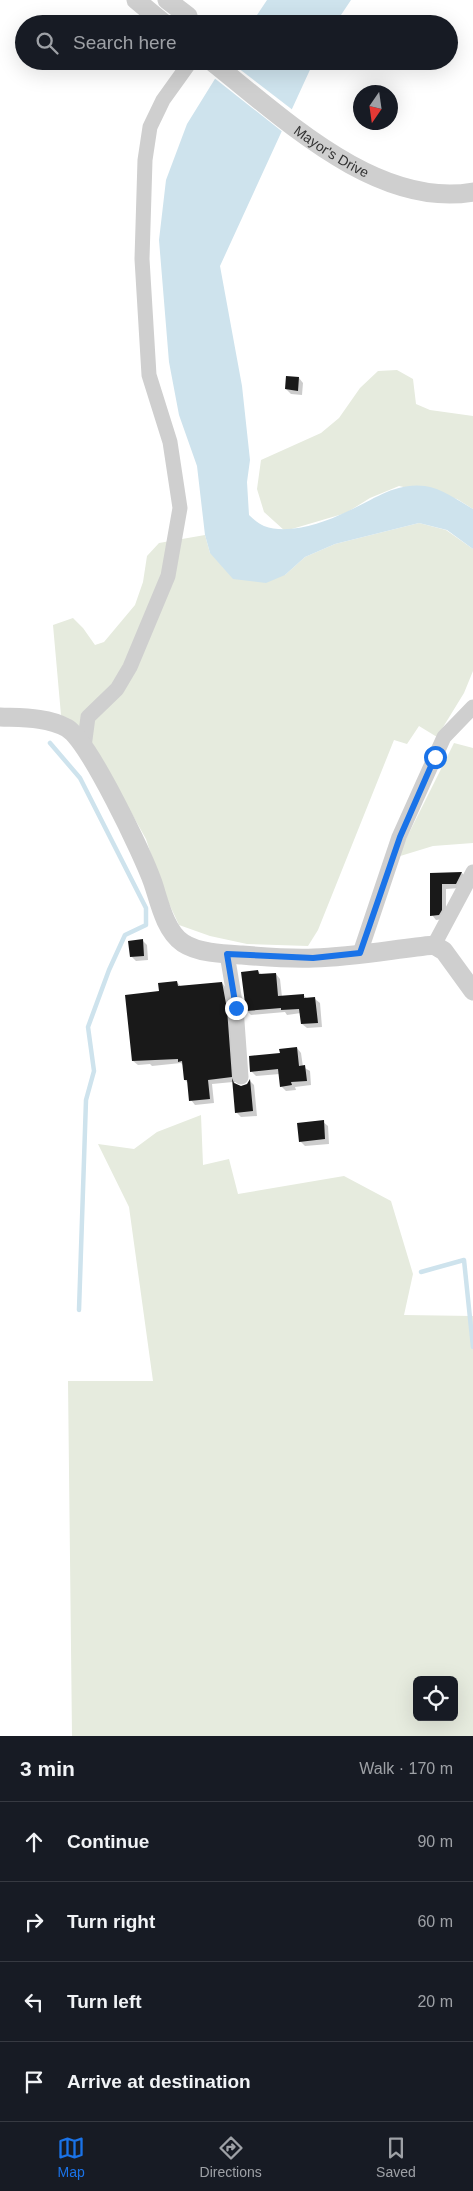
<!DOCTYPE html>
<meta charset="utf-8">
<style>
body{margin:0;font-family:Arial,sans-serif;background:#20242c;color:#f1f3f6}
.controls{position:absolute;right:15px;bottom:15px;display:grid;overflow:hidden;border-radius:8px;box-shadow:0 5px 20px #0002}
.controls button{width:45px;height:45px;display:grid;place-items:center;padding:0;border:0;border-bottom:1px solid #363941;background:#171b24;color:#f1f3f6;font:25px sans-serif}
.compass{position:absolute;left:353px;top:85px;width:45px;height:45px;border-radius:50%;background:#171b24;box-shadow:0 5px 20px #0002;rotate:193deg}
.stop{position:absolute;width:15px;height:15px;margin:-11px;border:4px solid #1a73e8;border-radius:50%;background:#fff}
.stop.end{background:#1a73e8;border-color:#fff;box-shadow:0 1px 5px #0008}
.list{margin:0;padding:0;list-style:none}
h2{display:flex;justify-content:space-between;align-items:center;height:65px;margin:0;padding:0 20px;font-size:21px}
h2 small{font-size:16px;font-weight:400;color:#9ea1a6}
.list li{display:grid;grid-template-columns:32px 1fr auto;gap:15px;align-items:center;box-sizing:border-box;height:80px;padding:0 20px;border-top:1px solid #363941}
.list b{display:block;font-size:19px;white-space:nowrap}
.list em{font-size:16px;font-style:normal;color:#9ea1a6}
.icon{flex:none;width:28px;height:28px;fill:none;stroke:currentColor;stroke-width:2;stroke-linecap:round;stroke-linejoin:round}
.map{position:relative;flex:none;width:473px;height:1736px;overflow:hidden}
.search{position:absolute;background:#171b24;box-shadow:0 5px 20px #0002;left:15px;right:15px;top:15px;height:55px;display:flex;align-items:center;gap:12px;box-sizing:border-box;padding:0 18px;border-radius:28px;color:#9ea1a6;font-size:19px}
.sheet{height:385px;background:#171b24}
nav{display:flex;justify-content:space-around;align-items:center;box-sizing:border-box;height:70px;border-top:1px solid #363941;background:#171b24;font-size:14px;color:#9ea1a6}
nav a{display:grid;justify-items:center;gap:2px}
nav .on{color:#1a73e8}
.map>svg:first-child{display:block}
.green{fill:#e6ebde;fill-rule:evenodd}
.water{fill:#cee3ed}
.pier{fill:#fff}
.shadow{fill:#0003}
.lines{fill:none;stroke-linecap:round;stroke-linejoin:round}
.stream{stroke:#cee3ed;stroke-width:4.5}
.building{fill:#191919}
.minor{stroke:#cfcfcf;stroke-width:15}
.tertiary{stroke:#cfcfcf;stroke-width:19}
.route{stroke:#1a73e8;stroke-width:6}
.labels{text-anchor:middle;stroke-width:5;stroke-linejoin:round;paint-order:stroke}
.street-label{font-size:14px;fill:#323232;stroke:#fff}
</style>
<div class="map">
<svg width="473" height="1736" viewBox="0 0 473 1736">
<rect width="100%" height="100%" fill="#fff"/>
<path class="green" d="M 397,370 L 413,379 L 416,404 L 430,410 L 473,416 L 473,509 L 457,499 L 399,486 L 370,498 L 346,513 L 285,531 L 264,512 L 257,489 L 261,460 L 321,433 L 339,418 L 360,388 L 378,371 Z
M 419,523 L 446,530 L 473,549 L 473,671 L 464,693 L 437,737 L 419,726 L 407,744 L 394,740 L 318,930 L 308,946 L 247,944 L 210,936 L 179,925 L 164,893 L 146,839 L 91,741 L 61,715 L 53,625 L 73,618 L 83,628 L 95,645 L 104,642 L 135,605 L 143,582 L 147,556 L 159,543 L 205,535 L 210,553 L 285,575 L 305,557 L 335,544 Z
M 454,743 L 473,748 L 473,843 L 433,846 L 397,857 Z
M 201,1115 L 203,1165 L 229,1159 L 238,1194 L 344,1176 L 391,1201 L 413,1274 L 404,1315 L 473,1316 L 473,1736 L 72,1736 L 68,1381 L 153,1381 L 129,1207 L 98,1144 L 134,1149 L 157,1132 ZM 417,1680 L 454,1680 L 454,1717 L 417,1717 Z"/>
<path class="water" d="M 267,0 L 351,0 L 335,24 L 251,24 Z
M 226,61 L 314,61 L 220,266 L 242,386 L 250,460 L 247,482 L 249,515 C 253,519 259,524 264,526 C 288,535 324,523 346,512 C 372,501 394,482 425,486 C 441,488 459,501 473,509 L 473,549 L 447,530 L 419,523 L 335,544 L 305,557 L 285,575 L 266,583 L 233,579 L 210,553 L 205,535 L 197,466 L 179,415 L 169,362 L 159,240 L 166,180 L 187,124 Z"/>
<path class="pier" d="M 223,61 L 229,61 L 294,111 L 284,133 L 213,77 Z"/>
<path class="shadow" d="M 299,378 L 303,383 L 302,395 L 291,394 L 286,389 Z
M 462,873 L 466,878 L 460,888 L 446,889 L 446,915 L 444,919 L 436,920 L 432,915 L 431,874 Z
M 143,941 L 147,945 L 148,960 L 136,961 L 131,956 Z
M 258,971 L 262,975 L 276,974 L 280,979 L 282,997 L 303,995 L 308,999 L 315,999 L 320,1003 L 322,1027 L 307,1028 L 302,1024 L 301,1013 L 287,1015 L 285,1012 L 251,1015 L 247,1011 Z
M 177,982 L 181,987 L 222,983 L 226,988 L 231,1015 L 236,1082 L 234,1082 L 241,1088 L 247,1085 L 250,1081 L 254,1085 L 257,1116 L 241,1117 L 236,1112 L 233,1082 L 212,1084 L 214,1103 L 195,1105 L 191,1100 L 189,1084 L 185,1080 L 184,1066 L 181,1063 L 152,1066 L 150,1064 L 138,1065 L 133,1061 L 161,992 Z
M 297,1048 L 301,1053 L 303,1067 L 310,1071 L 311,1085 L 295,1087 L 296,1090 L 286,1091 L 281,1086 L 280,1074 L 256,1076 L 251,1071 L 281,1054 Z
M 323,1122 L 328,1126 L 329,1144 L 305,1146 L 300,1141 Z"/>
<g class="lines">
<path class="stream" d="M 50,743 L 80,778 L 146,908 L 146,925 L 125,935 L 109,970 L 88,1027 L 94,1071 L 86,1100 L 79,1310
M 421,1272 L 464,1260 L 473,1347"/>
</g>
<path class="building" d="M 286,376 L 299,377 L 298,391 L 285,389 Z
M 462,872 L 456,884 L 442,884 L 442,910 L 439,915 L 430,916 L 430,873 Z
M 143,939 L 144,956 L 130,957 L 128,941 Z
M 258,970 L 259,974 L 276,973 L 278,996 L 304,994 L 304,998 L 315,997 L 318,1023 L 301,1024 L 299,1009 L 281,1010 L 281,1008 L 246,1011 L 241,972 Z
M 177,981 L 178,986 L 222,982 L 227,1009 L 232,1077 L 208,1080 L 210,1099 L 189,1101 L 187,1080 L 184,1080 L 182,1061 L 178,1062 L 178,1059 L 132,1061 L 125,995 L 159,991 L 158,983 Z
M 297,1047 L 299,1066 L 305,1065 L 307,1081 L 291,1082 L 292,1085 L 280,1087 L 278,1069 L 250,1072 L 249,1056 L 280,1053 L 279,1049 Z
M 232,1078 L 234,1083 L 241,1086 L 247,1084 L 250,1079 L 253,1111 L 235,1113 Z
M 324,1120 L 325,1139 L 299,1142 L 297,1123 Z"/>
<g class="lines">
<path class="minor" d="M 84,747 L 88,717 L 117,689 L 130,667 L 168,576 L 180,508 L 170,442 L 149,375 L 142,259 L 145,160 L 150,127 L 163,100 L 191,61
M 434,945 L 473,872
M 360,953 L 399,837 L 444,737 L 473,707
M 227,954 L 236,1008 L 241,1077"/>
<g class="tertiary">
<path d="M 136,0 L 165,24"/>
<path d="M 167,0 L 188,16 L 190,24"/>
<path id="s1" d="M 211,61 C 281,116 376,209 473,192"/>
<path d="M 0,717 C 22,718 47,717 67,728 C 89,741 143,855 153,883 C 159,901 165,931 183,943 C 198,953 223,954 242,955 C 265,957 290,959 314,958 C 353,957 395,949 434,945 L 444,951 L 473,991"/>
</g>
</g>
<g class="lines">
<path class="route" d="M 236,1008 L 227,954 L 313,958 L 360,953 L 400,837 L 435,757"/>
</g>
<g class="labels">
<g class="street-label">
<text dy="5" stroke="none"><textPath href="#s1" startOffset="151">Mayor's Drive</textPath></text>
</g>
</g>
</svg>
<div class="controls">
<button><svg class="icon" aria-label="locate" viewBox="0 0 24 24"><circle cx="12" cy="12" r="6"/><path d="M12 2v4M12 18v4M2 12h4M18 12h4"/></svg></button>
</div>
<svg class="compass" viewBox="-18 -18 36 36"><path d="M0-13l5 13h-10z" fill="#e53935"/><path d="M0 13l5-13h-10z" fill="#9ea1a6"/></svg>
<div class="stop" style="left:435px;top:757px"></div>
<div class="stop end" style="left:236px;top:1008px"></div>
<div class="search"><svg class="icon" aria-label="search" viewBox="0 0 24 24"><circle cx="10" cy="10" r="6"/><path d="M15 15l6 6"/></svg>Search here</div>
</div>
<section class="sheet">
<h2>3 min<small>Walk · 170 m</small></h2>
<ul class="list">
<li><svg class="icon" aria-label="ahead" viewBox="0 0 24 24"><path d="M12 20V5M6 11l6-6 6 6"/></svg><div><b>Continue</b></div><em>90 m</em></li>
<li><svg class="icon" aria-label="right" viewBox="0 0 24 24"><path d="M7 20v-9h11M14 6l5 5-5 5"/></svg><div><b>Turn right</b></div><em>60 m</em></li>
<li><svg class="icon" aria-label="left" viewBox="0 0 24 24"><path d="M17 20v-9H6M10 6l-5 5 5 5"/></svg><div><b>Turn left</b></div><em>20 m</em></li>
<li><svg class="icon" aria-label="arrive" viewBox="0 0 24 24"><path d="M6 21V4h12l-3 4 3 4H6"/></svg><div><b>Arrive at destination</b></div></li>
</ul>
</section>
<nav>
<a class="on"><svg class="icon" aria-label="map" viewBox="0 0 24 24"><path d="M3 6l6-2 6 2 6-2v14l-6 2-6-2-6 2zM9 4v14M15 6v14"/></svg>Map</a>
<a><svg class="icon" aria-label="directions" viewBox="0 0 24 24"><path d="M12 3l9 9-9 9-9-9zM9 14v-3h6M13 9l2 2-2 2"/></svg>Directions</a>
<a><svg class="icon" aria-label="saved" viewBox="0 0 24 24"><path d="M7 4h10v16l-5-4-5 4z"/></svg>Saved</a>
</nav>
